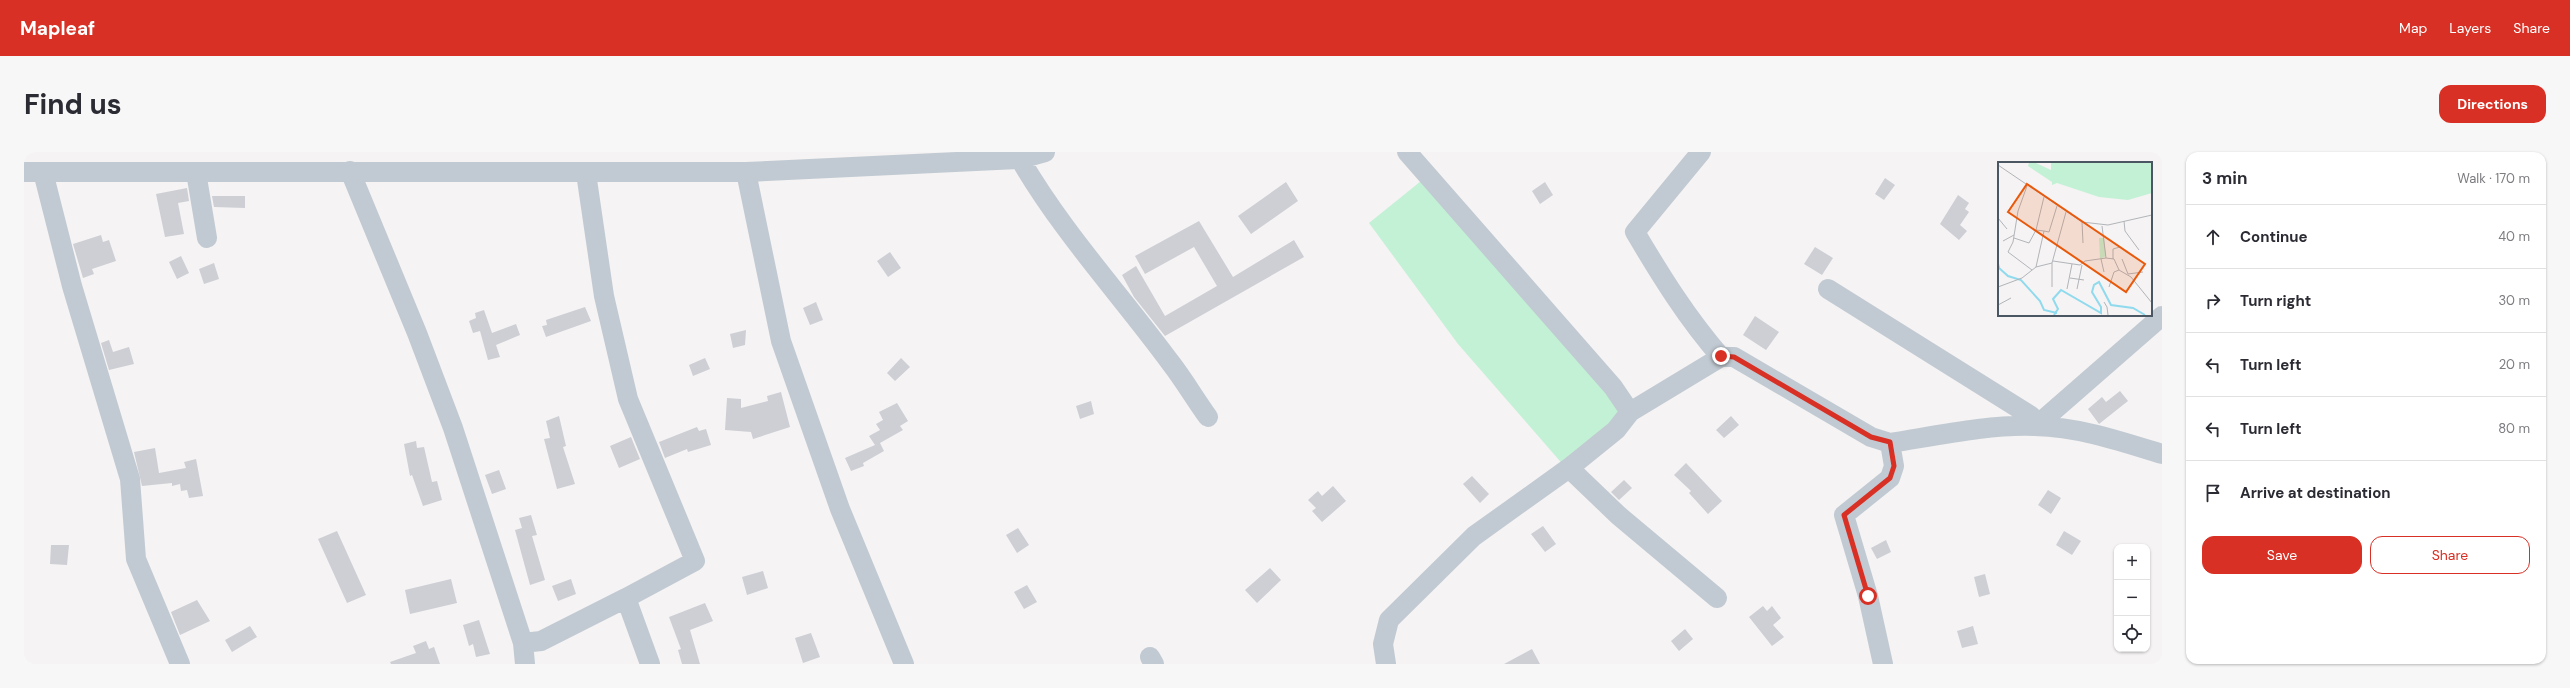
<!DOCTYPE html>
<meta charset="utf-8">
<style>
body{margin:0;font-family:"DM Sans",sans-serif;background:#f7f7f7;color:#2b2b33}
.controls{position:absolute;right:12px;bottom:12px;display:grid;overflow:hidden;border-radius:8px;box-shadow:0 1px 3px #0004}
.controls button{width:36px;height:36px;display:grid;place-items:center;padding:0;border:0;border-bottom:1px solid #e1e1e2;background:#fff;color:#2b2b33;font:20px sans-serif}
.stop{position:absolute;width:12px;height:12px;margin:-9px;border:3px solid #d93025;border-radius:50%;background:#fff}
.stop.end{background:#d93025;border-color:#fff;box-shadow:0 1px 4px #0008}
.list{margin:0;padding:0;list-style:none}
h2{display:flex;justify-content:space-between;align-items:center;height:52px;margin:0;padding:0 16px;font-size:17px}
h2 small{font-size:13px;font-weight:400;color:#7c7c81}
.list li{display:grid;grid-template-columns:26px 1fr auto;gap:12px;align-items:center;box-sizing:border-box;height:64px;padding:0 16px;border-top:1px solid #e1e1e2}
.list b{display:block;font-size:15px;white-space:nowrap}
.list em{font-size:13px;font-style:normal;color:#7c7c81}
.actions{display:flex;gap:8px;padding:12px 16px}
.actions a{flex:1;padding:9px 0;border:1px solid #d93025;border-radius:12px;text-align:center;font-size:14px;color:#d93025}
.actions .main{background:#d93025;color:#fff}
.icon{flex:none;width:22px;height:22px;fill:none;stroke:currentColor;stroke-width:2;stroke-linecap:round;stroke-linejoin:round}
.map{position:relative;flex:none;width:2138px;height:512px;overflow:hidden;border-radius:12px}
header{display:flex;align-items:center;gap:24px;box-sizing:border-box;height:56px;padding:0 20px;background:#d93025;color:#fff}
header strong{font-size:19px}
nav{display:flex;gap:22px;margin-inline-start:auto;font-size:14px}
.intro{display:flex;align-items:center;justify-content:space-between;box-sizing:border-box;height:96px;padding:0 24px}
h1{margin:0;font-size:28px}
.button{padding:10px 18px;border-radius:12px;background:#d93025;color:#fff;font-size:14px;font-weight:700}
main{display:flex;gap:24px;padding:0 24px}
aside{flex:1;background:#fff;border-radius:12px;box-shadow:0 1px 3px #0004}
.map>svg:first-child{display:block}
.green{fill:#c3f1d5}
.building{fill:#cdcfd5}
.lines{fill:none;stroke-linecap:round;stroke-linejoin:round}
.minor{stroke:#c1cad2;stroke-width:20}
.route{stroke:#d93025;stroke-width:5}
.inset-river{fill:none;stroke:#90daee;stroke-width:2}
.inset-road{fill:none;stroke:#b1b4b9;stroke-width:1}
.view{fill:#e8590c;fill-opacity:0.15;stroke:#e8590c;stroke-width:2}
.inset-edge{fill:none;stroke:#4a5661;stroke-width:2}
</style>
<header>
<strong>Mapleaf</strong>
<nav><a>Map</a><a>Layers</a><a>Share</a></nav>
</header>
<div class="intro"><h1>Find us</h1><a class="button">Directions</a></div>
<main>
<div class="map">
<svg width="2138" height="512" viewBox="0 0 2138 512">
<rect width="100%" height="100%" fill="#f5f3f3"/>
<path class="green" d="M 1402,25 L 1604,261 L 1542,316 L 1434,192 L 1345,71 Z"/>
<path class="building" d="M 1861,26 L 1871,33 L 1860,48 L 1851,42 Z
M 1262,30 L 1274,49 L 1227,82 L 1214,64 Z
M 1521,30 L 1529,43 L 1516,52 L 1508,39 Z
M 163,36 L 165,49 L 154,51 L 160,82 L 141,85 L 132,42 Z
M 1934,43 L 1945,51 L 1941,57 L 1945,60 L 1936,73 L 1943,79 L 1935,88 L 1916,72 Z
M 188,44 L 221,44 L 221,56 L 190,55 Z
M 1175,69 L 1209,125 L 1270,88 L 1280,105 L 1141,184 L 1110,145 L 1098,123 L 1112,114 L 1141,164 L 1193,134 L 1170,95 L 1121,122 L 1111,104 Z
M 77,83 L 79,90 L 85,88 L 92,109 L 68,117 L 70,122 L 59,126 L 49,92 Z
M 1791,95 L 1809,106 L 1798,123 L 1780,112 Z
M 866,100 L 877,116 L 864,125 L 853,109 Z
M 157,104 L 165,121 L 153,127 L 145,110 Z
M 190,111 L 195,127 L 180,132 L 175,117 Z
M 792,150 L 799,168 L 786,173 L 779,156 Z
M 561,155 L 567,169 L 522,185 L 518,174 L 523,173 L 522,168 Z
M 460,158 L 468,181 L 492,172 L 496,183 L 472,193 L 476,205 L 464,208 L 456,179 L 449,181 L 445,169 L 452,166 L 451,161 Z
M 1731,164 L 1755,180 L 1742,198 L 1719,183 Z
M 722,178 L 721,193 L 709,196 L 706,182 Z
M 85,188 L 89,200 L 105,195 L 110,212 L 85,218 L 77,191 Z
M 681,206 L 686,217 L 669,224 L 665,213 Z
M 877,206 L 886,215 L 871,229 L 863,221 Z
M 2096,239 L 2104,249 L 2075,272 L 2064,257 L 2078,245 L 2082,250 Z
M 757,240 L 766,275 L 729,287 L 727,280 L 701,278 L 703,246 L 717,247 L 717,256 L 744,249 L 743,244 Z
M 1067,249 L 1070,262 L 1056,267 L 1052,254 Z
M 873,251 L 884,269 L 876,274 L 879,278 L 856,291 L 860,299 L 839,311 L 840,314 L 827,319 L 821,306 L 851,293 L 845,284 L 856,278 L 852,272 L 859,268 L 855,260 Z
M 535,264 L 542,294 L 539,295 L 551,332 L 533,337 L 520,287 L 526,286 L 522,269 Z
M 1707,264 L 1715,273 L 1700,286 L 1692,278 Z
M 673,275 L 675,279 L 682,277 L 687,293 L 664,300 L 663,297 L 641,306 L 635,290 Z
M 607,285 L 616,307 L 595,316 L 586,294 Z
M 392,289 L 393,296 L 400,295 L 408,330 L 413,329 L 418,348 L 399,354 L 388,323 L 386,324 L 380,292 Z
M 131,296 L 135,321 L 162,316 L 160,310 L 172,307 L 179,344 L 165,346 L 163,338 L 157,339 L 156,332 L 148,334 L 148,331 L 118,334 L 110,300 Z
M 1662,311 L 1698,349 L 1684,362 L 1665,341 L 1667,339 L 1650,323 Z
M 475,318 L 482,337 L 468,342 L 461,323 Z
M 1448,324 L 1465,342 L 1456,351 L 1439,332 Z
M 1600,328 L 1608,336 L 1595,348 L 1587,340 Z
M 1309,334 L 1322,349 L 1298,370 L 1288,359 L 1292,356 L 1284,348 L 1294,339 L 1298,344 Z
M 2024,338 L 2037,346 L 2027,362 L 2014,353 Z
M 507,363 L 513,383 L 508,384 L 521,428 L 506,433 L 491,378 L 498,376 L 495,366 Z
M 1519,374 L 1532,392 L 1521,400 L 1507,382 Z
M 994,376 L 1005,393 L 993,401 L 982,383 Z
M 313,379 L 342,443 L 323,451 L 294,387 Z
M 2040,379 L 2057,389 L 2048,403 L 2032,393 Z
M 1862,388 L 1867,400 L 1853,407 L 1847,396 Z
M 27,393 L 45,393 L 43,413 L 26,412 Z
M 1246,416 L 1257,428 L 1233,451 L 1221,438 Z
M 739,419 L 744,436 L 723,443 L 718,425 Z
M 1961,422 L 1966,442 L 1955,445 L 1950,425 Z
M 427,427 L 433,451 L 386,462 L 381,438 Z
M 547,427 L 552,442 L 534,449 L 528,434 Z
M 1003,433 L 1013,450 L 1000,457 L 990,440 Z
M 173,448 L 186,469 L 156,483 L 147,460 Z
M 681,451 L 689,469 L 666,478 L 676,512 L 658,512 L 654,498 L 657,497 L 645,465 Z
M 1739,454 L 1743,459 L 1748,454 L 1757,466 L 1749,473 L 1760,485 L 1748,494 L 1725,465 Z
M 455,468 L 466,502 L 452,505 L 449,492 L 445,494 L 439,473 Z
M 226,474 L 233,485 L 208,500 L 201,488 Z
M 1949,474 L 1954,492 L 1938,496 L 1933,479 Z
M 1661,477 L 1669,487 L 1655,499 L 1647,489 Z
M 787,481 L 796,505 L 779,511 L 771,486 Z
M 402,489 L 405,497 L 410,495 L 416,512 L 367,512 L 366,510 L 392,501 L 389,494 Z
M 1508,497 L 1516,512 L 1480,512 Z"/>
<g class="lines">
<path class="minor" d="M 1677,0 L 1611,80 C 1637,124 1663,166 1697,205
M 996,7 C 1039,81 1096,142 1146,210 C 1160,228 1171,247 1184,265
M 326,19 L 393,181 L 429,276 L 499,491 L 517,489 L 602,446 L 626,512
M 0,20 L 722,20 L 996,7 L 1021,0
M 19,20 L 48,134 L 106,327 L 112,407 L 156,512
M 172,20 L 183,86
M 722,20 L 757,189 L 816,357 L 880,512
M 562,21 L 580,144 L 604,247 L 671,409 L 602,446
M 1804,137 L 2007,264 L 2012,274 L 2138,164
M 1606,260 L 1697,205 L 1710,205 L 1847,285 L 1866,291 C 1911,284 1966,272 2011,274 C 2055,275 2096,289 2138,302
M 1545,316 L 1594,363 L 1693,446
M 499,491 L 501,512
M 1126,505 L 1130,512
M 1362,512 L 1359,492 L 1365,468 L 1450,384 L 1545,316 L 1592,278 L 1606,260 L 1589,235 L 1383,0
M 1859,512 L 1844,444 L 1820,363 L 1866,326 L 1870,314 L 1866,291"/>
</g>
<g class="lines">
<path class="route" d="M 1697,204 L 1710,205 L 1847,285 L 1866,290 L 1870,314 L 1866,326 L 1820,363 L 1844,444"/>
</g>
<g transform="translate(1974 10)">
<rect width="154" height="154" fill="#f5f3f3"/>
<path d="M 31,1 L 38,1 L 53,8 L 53,1 L 154,1 L 154,31 L 130,38 L 101,35 L 59,21 L 54,23 L 54,20 L 30,4 ZM 101,76 L 106,76 L 108,94 L 102,97 Z" fill="#c3f1d5"/>
<path class="inset-river" d="M 0,102 L 1,106 L 10,114 L 23,118 L 42,139 L 46,148 L 59,151M 56,153 L 60,147 L 55,137 L 63,128 L 103,151 L 103,145 L 94,130 L 96,123 L 101,120 L 113,143 L 135,146 L 147,153"/>
<path class="inset-road" d="M 0,3 L 84,60 L 110,63 L 154,53M 29,24 L 20,49 L 15,80 L 10,90 L 34,108M 0,56 L 9,67M 126,59 L 127,69 L 141,88M 84,60 L 85,81M 46,69 L 51,70 L 59,44M 16,76 L 31,81 L 38,68M 5,79 L 16,73M 108,96 L 116,97 L 121,108 L 133,115 L 154,141M 103,97 L 106,110M 115,97 L 115,87 L 122,85M 124,97 L 130,112 L 145,110M 55,99 L 82,103 L 87,99 L 108,96 L 104,64M 54,101 L 54,125M 38,105 L 46,69 L 38,68 L 46,35M 72,116 L 86,118M 0,125 L 24,116 L 38,105 L 54,101 L 68,50M 111,125 L 116,110 L 121,108M 69,127 L 74,102M 79,127 L 84,103M 106,140 L 109,145 L 110,153M 0,143 L 13,136"/>
<path class="view" d="M 29,22 L 147,102 L 128,130 L 10,50 Z"/>
<rect width="154" height="154" class="inset-edge"/>
</g>
</svg>
<div class="controls">
<button>+</button>
<button>−</button>
<button><svg class="icon" aria-label="locate" viewBox="0 0 24 24"><circle cx="12" cy="12" r="6"/><path d="M12 2v4M12 18v4M2 12h4M18 12h4"/></svg></button>
</div>
<div class="stop" style="left:1844px;top:444px"></div>
<div class="stop end" style="left:1697px;top:204px"></div>
</div>
<aside>
<h2>3 min<small>Walk · 170 m</small></h2>
<ul class="list">
<li><svg class="icon" aria-label="ahead" viewBox="0 0 24 24"><path d="M12 20V5M6 11l6-6 6 6"/></svg><div><b>Continue</b></div><em>40 m</em></li>
<li><svg class="icon" aria-label="right" viewBox="0 0 24 24"><path d="M7 20v-9h11M14 6l5 5-5 5"/></svg><div><b>Turn right</b></div><em>30 m</em></li>
<li><svg class="icon" aria-label="left" viewBox="0 0 24 24"><path d="M17 20v-9H6M10 6l-5 5 5 5"/></svg><div><b>Turn left</b></div><em>20 m</em></li>
<li><svg class="icon" aria-label="left" viewBox="0 0 24 24"><path d="M17 20v-9H6M10 6l-5 5 5 5"/></svg><div><b>Turn left</b></div><em>80 m</em></li>
<li><svg class="icon" aria-label="arrive" viewBox="0 0 24 24"><path d="M6 21V4h12l-3 4 3 4H6"/></svg><div><b>Arrive at destination</b></div></li>
</ul>
<div class="actions"><a class="main">Save</a><a>Share</a></div>
</aside>
</main>
